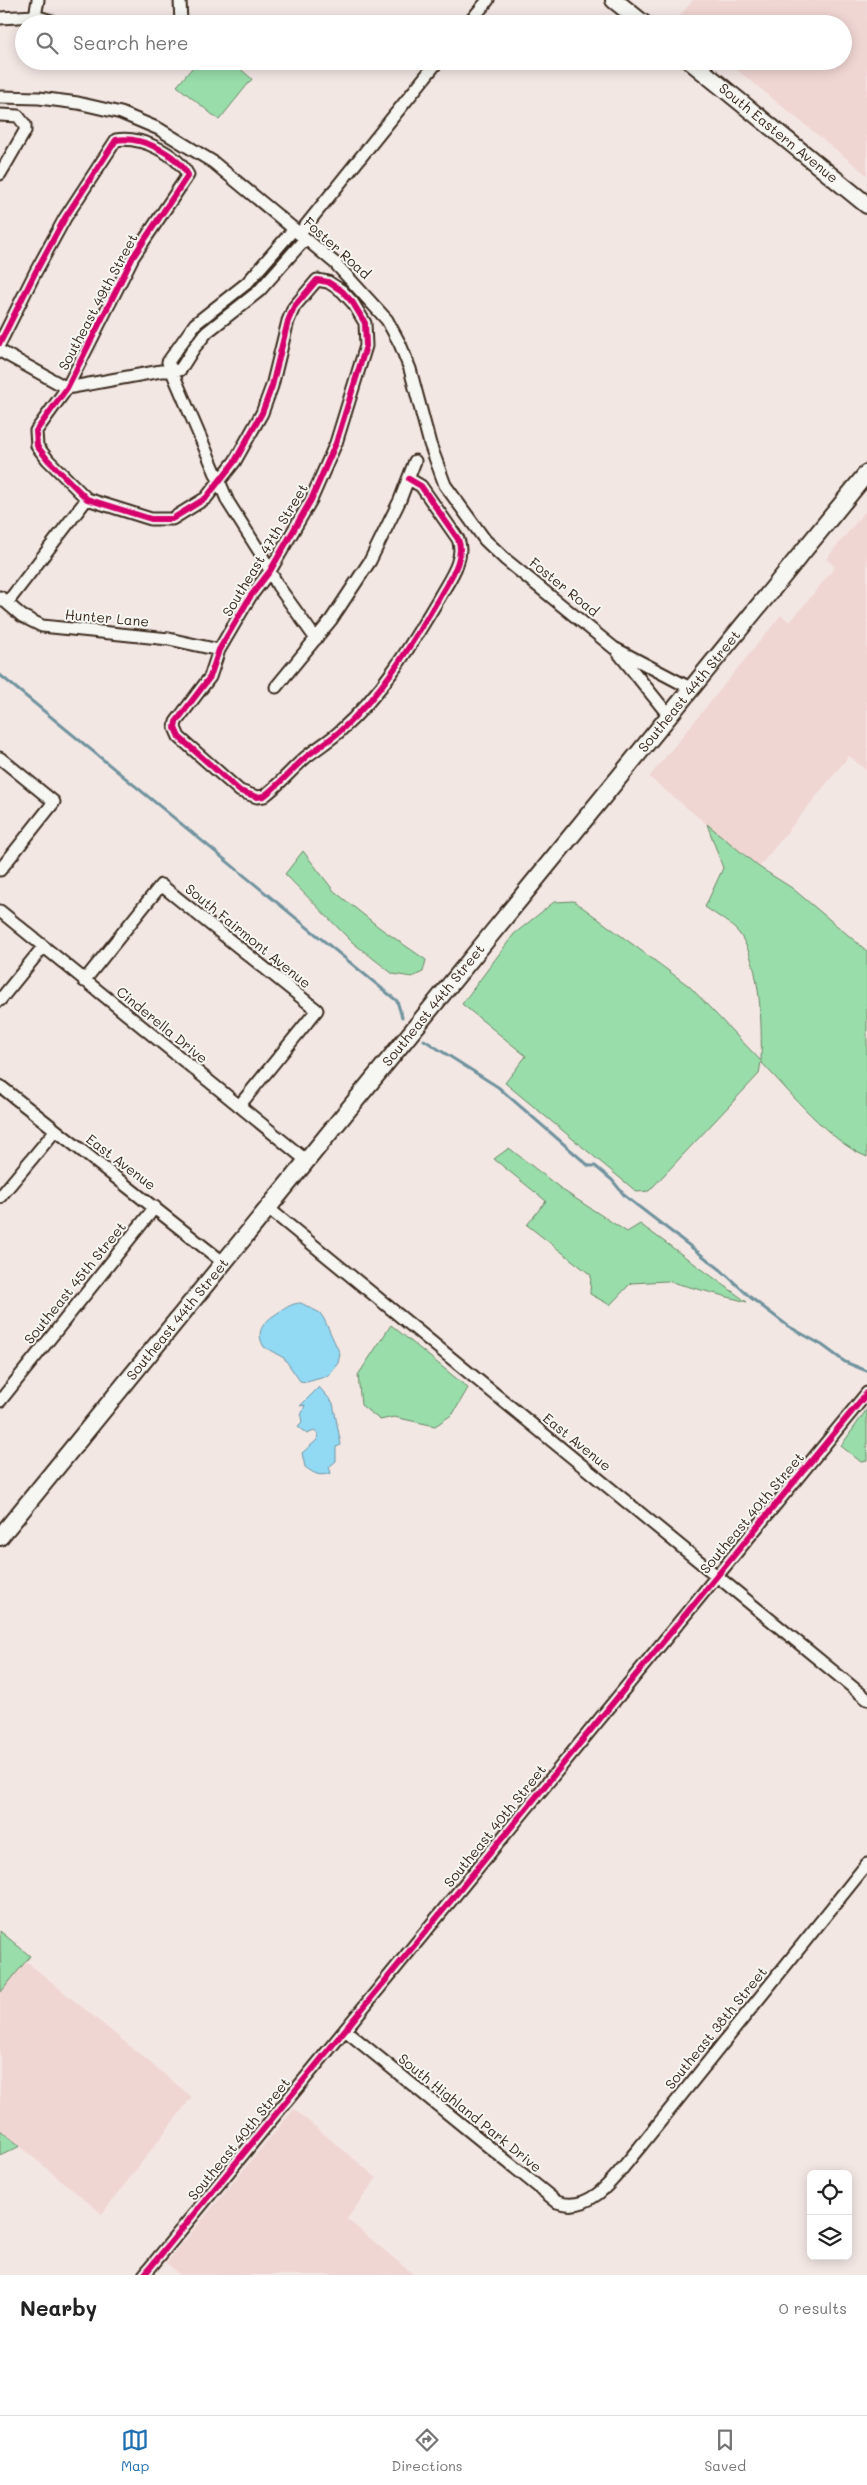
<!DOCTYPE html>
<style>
body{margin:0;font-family:Mali,sans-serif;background:#f6f6f6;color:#222}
.controls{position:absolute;right:15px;bottom:15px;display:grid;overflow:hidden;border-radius:8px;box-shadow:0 2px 12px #0003}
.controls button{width:45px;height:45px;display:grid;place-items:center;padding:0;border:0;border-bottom:1px solid #e0e0e0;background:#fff;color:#222;font:25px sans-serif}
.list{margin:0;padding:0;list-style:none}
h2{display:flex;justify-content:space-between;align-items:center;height:65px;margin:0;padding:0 20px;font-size:21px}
h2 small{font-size:16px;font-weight:400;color:#767676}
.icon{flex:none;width:28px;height:28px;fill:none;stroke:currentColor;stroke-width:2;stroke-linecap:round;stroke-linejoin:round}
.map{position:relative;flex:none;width:867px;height:2275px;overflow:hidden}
.search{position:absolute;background:#fff;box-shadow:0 2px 12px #0003;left:15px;right:15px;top:15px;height:55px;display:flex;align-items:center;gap:12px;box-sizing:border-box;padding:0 18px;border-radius:28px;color:#767676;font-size:19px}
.sheet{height:140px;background:#fff}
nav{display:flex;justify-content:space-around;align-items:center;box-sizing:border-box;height:70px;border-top:1px solid #e0e0e0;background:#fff;font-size:14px;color:#767676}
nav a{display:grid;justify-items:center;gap:2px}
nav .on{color:#1f6fb2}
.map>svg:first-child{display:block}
.built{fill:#f0d6d3}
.green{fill:#98ddaa;stroke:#6a8464}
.water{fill:#92d9f4;stroke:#6f939e}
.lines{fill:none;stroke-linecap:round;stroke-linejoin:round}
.stream{stroke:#6f939e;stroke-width:3}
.minor-casing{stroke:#3b2a1e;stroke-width:15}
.secondary-casing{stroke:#3b2a1e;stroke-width:20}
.minor{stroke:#f6f6f2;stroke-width:11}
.secondary{stroke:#f6f6f2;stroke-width:16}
.cycleway-casing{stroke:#f6f6f2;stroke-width:9}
.cycleway{stroke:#d6006c;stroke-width:6}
.labels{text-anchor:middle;stroke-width:4;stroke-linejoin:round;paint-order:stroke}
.street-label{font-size:14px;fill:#3b2a1e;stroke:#f6f6f2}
</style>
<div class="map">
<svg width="867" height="2275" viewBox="0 0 867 2275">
<rect width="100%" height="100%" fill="#f3e7e4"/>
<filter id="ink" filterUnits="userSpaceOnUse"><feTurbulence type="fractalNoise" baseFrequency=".02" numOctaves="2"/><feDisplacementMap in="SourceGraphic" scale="10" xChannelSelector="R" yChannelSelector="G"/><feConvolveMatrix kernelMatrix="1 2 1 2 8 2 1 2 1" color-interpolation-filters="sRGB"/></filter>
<g filter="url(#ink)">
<path class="built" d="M 693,0 L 867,0 L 867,175 L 726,61 L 843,61 L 843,24 L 680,24 L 676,20 Z
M 867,509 L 867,771 L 849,756 L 759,867 L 649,777 L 781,615 L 790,622 L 835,567 L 826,559 Z
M 26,1961 L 192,2097 L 102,2214 L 0,2130 L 0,1993 Z
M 294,2109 L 377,2178 L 347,2219 L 414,2275 L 180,2275 L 166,2263 Z"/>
<path class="green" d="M 198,61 L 231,61 L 252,79 L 219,120 L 177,86 Z
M 707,824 L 759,867 L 792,888 L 867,951 L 867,1157 C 830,1142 789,1091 761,1062 L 759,1074 L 649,1191 L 637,1192 L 505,1083 L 526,1056 L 462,1004 L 514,934 L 554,902 L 574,901 L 689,986 L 761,1061 C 762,1024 761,968 741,936 C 734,925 716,915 705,907 L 723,868 Z
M 303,851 L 334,891 L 380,928 L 426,960 L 423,972 L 412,977 L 393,974 L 352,942 L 285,874 Z
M 509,1148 L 564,1191 L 627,1232 L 640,1224 L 747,1302 L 667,1281 L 631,1283 L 610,1305 L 590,1294 L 591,1275 L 527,1225 L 546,1201 L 494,1159 Z
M 391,1325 L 468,1388 L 453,1414 L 435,1426 L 394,1417 L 380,1420 L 361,1405 L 358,1375 Z
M 867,1409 L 867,1461 L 861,1462 L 841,1446 Z
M 0,1931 L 30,1956 L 1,1992 Z
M 0,2130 L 20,2146 L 0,2156 Z"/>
<path class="water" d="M 301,1303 L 320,1313 L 324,1319 L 340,1354 L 338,1363 L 328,1376 L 307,1382 L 300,1381 L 284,1358 L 264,1347 C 254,1330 265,1321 279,1312 C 286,1308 292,1303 301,1303 Z
M 319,1387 L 333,1403 L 341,1445 L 336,1447 L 336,1461 L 329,1467 L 331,1473 C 319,1477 315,1474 305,1467 L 302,1453 L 317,1440 L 318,1434 L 314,1431 L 307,1434 L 298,1427 L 302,1423 L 301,1416 L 305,1405 L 300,1406 Z"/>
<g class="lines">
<path class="stream" d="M 0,675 L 397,1001 L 402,1017
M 424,1040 L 498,1087 L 589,1166 L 595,1166 L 612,1180 L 625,1196 L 721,1270 L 750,1297 L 788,1326 L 822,1345 L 845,1362 L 867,1371"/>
<defs>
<path id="minor" d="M 180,0 L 181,24
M 35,16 L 38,0
M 0,18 L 35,16 L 61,24
M 468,24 L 488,0
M 0,97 L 39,98 L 78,103 L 121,113 L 159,129 L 213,162 L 335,263 L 387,320 L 400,344 L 410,369 L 430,444 L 445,485 L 485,540 L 506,560 L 614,648 L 692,689
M 0,115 L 18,116 L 25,125 L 25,131 L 0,174
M 294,229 L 247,283 L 195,324 L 168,362 L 228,502 L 261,554 L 278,586 L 316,639
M 299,234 L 438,61
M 0,343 L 35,273 L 65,218 L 116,140 C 141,136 176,153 188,175 L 133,257 L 67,388 L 36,431 L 37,446 L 48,460 L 87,499 L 151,519 L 172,519 L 206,498 L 235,461 L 262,413 L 272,386 L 288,321 L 294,307 L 317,280 L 328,282 L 342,291 L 353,303 L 365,323 L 366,346 L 336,443 L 311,500 L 270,571 L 250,597 L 219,650 L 210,677 L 176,722 L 175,728 L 179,737 L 240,791 L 257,797 L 264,796 C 279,785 291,770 306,757 C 317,748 329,741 339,732 C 382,694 410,647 439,598 C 448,581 466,559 458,539 L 421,486 L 409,479
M 0,351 L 67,388 L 161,371 L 180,370 L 194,348 L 207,332 L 259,291 L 305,239
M 0,597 L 22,616 L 42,626 L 169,639 L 219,650
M 7,603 L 87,499
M 617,651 L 670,717
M 276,687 L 331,620 L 370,561 L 400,500 L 415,461
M 0,758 L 54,802 L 0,870
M 0,911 L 307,1161
M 84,981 L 161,885 L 317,1010 L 239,1106
M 0,1000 L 43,947
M 0,1086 L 224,1263
M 0,1197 L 55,1131
M 268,1208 L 867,1699
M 0,1401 L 155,1207
M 345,2030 L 557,2202 C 593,2215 618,2172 639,2148 L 867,1864
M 144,2275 L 867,1393"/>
<g id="secondary">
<path d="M 614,0 L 644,24"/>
<path id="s1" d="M 690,61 L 867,205"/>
<path id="s2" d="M 0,1537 L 867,473"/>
</g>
</defs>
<use href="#minor" class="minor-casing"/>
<use href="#secondary" class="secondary-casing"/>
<use href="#minor" class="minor"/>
<use href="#secondary" class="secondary"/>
<defs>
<path id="cycleway" d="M 0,343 L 35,273 L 65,218 L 116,140 C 141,136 176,153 188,175 L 133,257 L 67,388 L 36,431 L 37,446 L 48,460 L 87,499 L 151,519 L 172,519 L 206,498 L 235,461 L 262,413 L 272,386 L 288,321 L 294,307 L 317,280 L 328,282 L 342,291 L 353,303 L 365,323 L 366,346 L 336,443 L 311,500 L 270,571 L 250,597 L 219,650 L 210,677 L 176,722 L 175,728 L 179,737 L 240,791 L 257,797 L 264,796 C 279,785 291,770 306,757 C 317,748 329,741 339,732 C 382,694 410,647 439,598 C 448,581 466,559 458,539 L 421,486 L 409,479
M 144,2275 L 867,1393"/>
</defs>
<use href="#cycleway" class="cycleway-casing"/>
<use href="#cycleway" class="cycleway"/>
</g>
</g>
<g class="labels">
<g class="street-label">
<text dy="5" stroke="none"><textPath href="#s1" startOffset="114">South Eastern Avenue</textPath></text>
<text transform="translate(337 248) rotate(42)" y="5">Foster Road</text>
<text transform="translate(98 302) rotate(-62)" y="5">Southeast 49th Street</text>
<text transform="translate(265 550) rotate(-59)" y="5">Southeast 47th Street</text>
<text transform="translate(564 587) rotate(39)" y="5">Foster Road</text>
<text transform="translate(107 618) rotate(5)" y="5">Hunter Lane</text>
<text dy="5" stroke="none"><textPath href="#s2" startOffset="1091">Southeast 44th Street</textPath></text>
<text transform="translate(248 936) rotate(39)" y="5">South Fairmont Avenue</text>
<text dy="5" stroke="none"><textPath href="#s2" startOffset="686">Southeast 44th Street</textPath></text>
<text transform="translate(162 1025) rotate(39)" y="5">Cinderella Drive</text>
<text transform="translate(121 1162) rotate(37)" y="5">East Avenue</text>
<text transform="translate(75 1283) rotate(-51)" y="5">Southeast 45th Street</text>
<text dy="5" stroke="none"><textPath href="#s2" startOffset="281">Southeast 44th Street</textPath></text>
<text transform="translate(577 1442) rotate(39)" y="5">East Avenue</text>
<text transform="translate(752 1513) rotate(-50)" y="5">Southeast 40th Street</text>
<text transform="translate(495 1826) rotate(-51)" y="5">Southeast 40th Street</text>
<text transform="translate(716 2028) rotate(-51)" y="5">Southeast 38th Street</text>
<text transform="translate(470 2113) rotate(39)" y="5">South Highland Park Drive</text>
<text transform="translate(239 2139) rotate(-51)" y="5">Southeast 40th Street</text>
</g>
</g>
</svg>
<div class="controls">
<button><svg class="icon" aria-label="locate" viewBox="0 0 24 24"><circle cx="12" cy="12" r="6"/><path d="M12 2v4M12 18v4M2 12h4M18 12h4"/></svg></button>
<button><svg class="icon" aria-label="layers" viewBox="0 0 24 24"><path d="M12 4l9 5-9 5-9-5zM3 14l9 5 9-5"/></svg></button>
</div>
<div class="search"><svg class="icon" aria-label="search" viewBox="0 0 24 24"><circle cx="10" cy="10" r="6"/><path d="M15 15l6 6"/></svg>Search here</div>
</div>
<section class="sheet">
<h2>Nearby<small>0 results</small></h2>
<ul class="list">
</ul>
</section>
<nav>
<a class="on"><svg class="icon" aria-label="map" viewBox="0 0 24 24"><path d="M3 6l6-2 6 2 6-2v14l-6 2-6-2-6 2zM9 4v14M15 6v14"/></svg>Map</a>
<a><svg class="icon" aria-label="directions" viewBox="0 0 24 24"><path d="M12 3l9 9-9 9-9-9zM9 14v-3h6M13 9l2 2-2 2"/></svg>Directions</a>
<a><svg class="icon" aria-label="saved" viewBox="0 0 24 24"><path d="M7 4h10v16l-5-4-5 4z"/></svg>Saved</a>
</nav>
